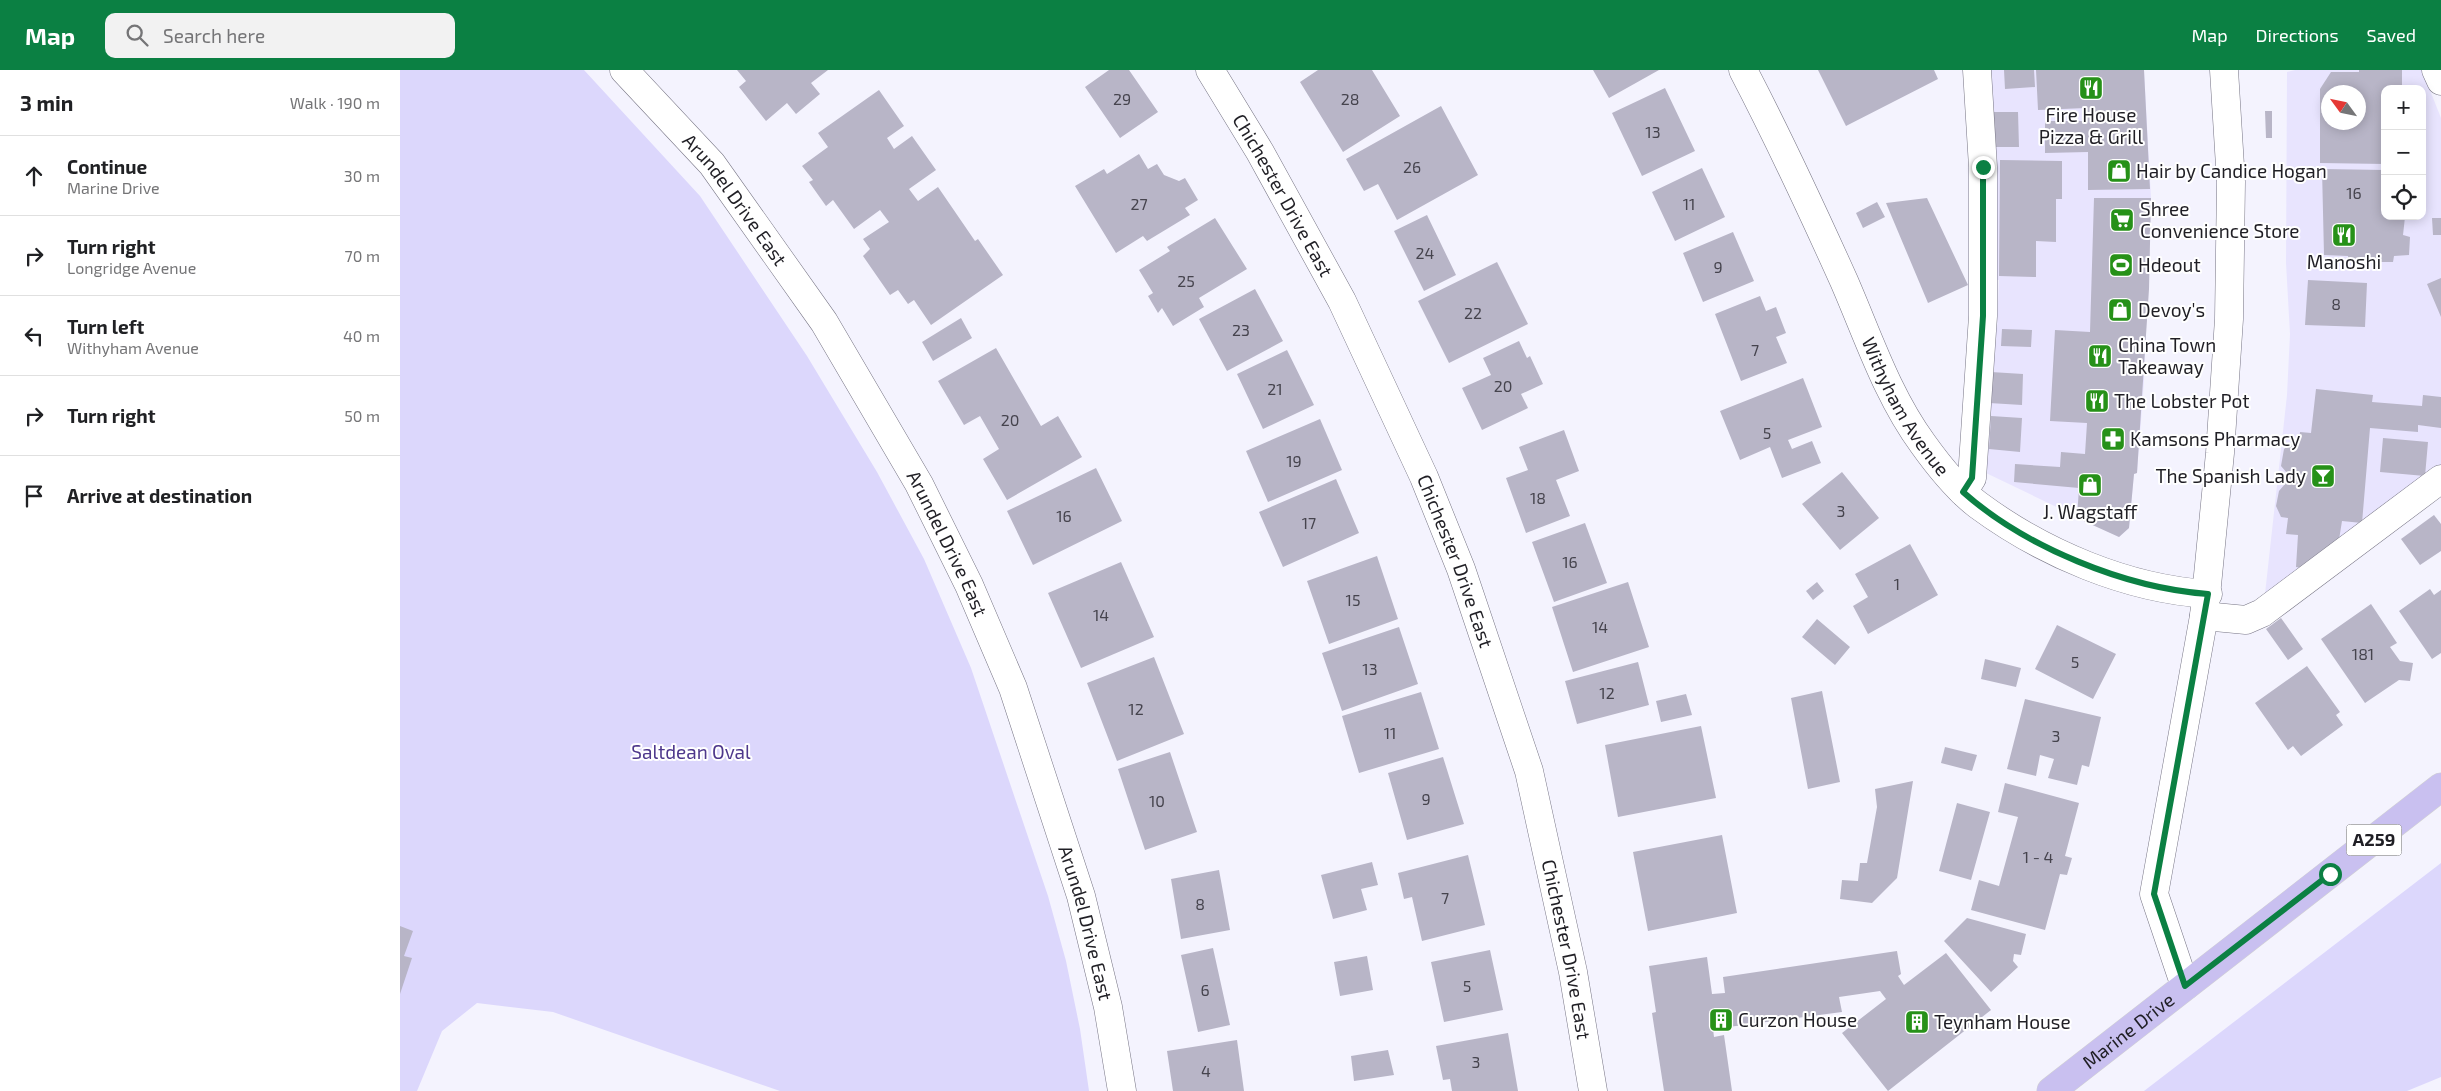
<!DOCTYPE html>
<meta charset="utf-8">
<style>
body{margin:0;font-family:"Exo 2",sans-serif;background:#f2f2f2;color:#202124}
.controls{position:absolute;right:15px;top:15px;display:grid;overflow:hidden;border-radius:10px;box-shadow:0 2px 12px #0003}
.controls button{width:45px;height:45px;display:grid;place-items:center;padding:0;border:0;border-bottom:1px solid #e0e0e0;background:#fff;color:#202124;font:25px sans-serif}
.compass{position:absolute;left:1921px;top:15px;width:45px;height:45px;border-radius:50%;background:#fff;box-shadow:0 2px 12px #0003;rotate:303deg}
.stop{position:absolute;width:15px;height:15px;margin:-11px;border:4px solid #0b8043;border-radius:50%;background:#fff}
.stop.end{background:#0b8043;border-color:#fff;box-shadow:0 1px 5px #0008}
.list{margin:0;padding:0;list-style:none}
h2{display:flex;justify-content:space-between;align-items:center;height:65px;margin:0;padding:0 20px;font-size:21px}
h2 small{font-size:16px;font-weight:400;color:#757577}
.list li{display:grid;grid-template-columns:32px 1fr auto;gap:15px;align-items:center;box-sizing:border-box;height:80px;padding:0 20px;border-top:1px solid #e0e0e0}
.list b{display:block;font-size:19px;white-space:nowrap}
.list p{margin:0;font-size:16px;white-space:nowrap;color:#757577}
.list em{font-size:16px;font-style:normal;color:#757577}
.icon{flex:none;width:28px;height:28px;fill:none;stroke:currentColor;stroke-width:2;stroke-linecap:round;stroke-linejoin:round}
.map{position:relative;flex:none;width:2041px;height:1021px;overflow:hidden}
header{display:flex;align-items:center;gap:30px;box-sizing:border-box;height:70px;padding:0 25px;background:#0b8043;color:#fff}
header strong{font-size:24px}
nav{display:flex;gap:28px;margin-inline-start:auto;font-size:18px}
.search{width:350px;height:45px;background:#f2f2f2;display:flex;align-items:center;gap:12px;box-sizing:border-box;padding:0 18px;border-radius:10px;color:#757577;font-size:19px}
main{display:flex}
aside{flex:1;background:#fff}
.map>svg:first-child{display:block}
.built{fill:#e8e4fe;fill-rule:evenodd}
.green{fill:#dcd7fc}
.building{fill:#b8b5c7;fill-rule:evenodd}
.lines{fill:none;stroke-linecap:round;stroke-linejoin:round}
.minor-casing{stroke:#777585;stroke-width:29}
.major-casing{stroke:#d2d2d3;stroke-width:29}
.minor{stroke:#fff;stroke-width:28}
.major{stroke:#c9c0f0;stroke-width:28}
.route{stroke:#0b8043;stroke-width:6}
.labels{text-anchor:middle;stroke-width:4;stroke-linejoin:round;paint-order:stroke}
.number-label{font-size:16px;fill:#46444e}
.shield{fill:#fff;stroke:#636266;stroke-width:1}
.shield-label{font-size:18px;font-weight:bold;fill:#201f25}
.poi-label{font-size:19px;fill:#201f25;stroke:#fff;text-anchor:start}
.street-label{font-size:19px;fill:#201f25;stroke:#fff}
.park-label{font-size:19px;fill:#4e388c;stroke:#fff}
</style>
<header>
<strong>Map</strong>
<div class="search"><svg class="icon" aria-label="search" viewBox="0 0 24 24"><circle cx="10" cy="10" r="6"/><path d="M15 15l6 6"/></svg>Search here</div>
<nav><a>Map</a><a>Directions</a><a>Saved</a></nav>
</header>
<main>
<aside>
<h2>3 min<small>Walk · 190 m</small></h2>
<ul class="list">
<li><svg class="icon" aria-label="ahead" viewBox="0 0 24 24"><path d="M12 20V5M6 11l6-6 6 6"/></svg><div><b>Continue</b><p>Marine Drive</p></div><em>30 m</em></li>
<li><svg class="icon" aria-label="right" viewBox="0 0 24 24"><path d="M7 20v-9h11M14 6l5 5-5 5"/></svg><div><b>Turn right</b><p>Longridge Avenue</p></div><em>70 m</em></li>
<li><svg class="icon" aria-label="left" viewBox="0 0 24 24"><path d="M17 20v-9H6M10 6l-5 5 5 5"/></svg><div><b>Turn left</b><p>Withyham Avenue</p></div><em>40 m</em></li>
<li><svg class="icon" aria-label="right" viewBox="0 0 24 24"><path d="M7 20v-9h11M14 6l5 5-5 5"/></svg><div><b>Turn right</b></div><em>50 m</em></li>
<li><svg class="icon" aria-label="arrive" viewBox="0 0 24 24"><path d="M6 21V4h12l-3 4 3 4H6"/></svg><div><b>Arrive at destination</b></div></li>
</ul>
</aside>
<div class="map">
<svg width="2041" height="1021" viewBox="0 0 2041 1021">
<rect width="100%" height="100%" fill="#f4f3fe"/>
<path class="built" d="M 1589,0 L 1744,0 L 1751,128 L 1744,311 L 1737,403 L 1734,404 L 1729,458 L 1719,467 L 1586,403 L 1591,346 L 1587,346 L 1594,259 L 1597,258 L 1599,210 L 1590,209 Z
M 1895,0 L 2022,0 L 2041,48 L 2041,397 L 1864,533 L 1887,325 L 1890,264 L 1886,193 L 1887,2 ZM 1985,19 L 2022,19 L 2022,146 L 1985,146 ZM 1928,22 L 1958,22 L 1958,52 L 1928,52 Z"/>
<path class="green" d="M 0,0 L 184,0 L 300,126 L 407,286 L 477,402 L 524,489 L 571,598 L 648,826 L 666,891 L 680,959 L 689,1021 L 380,1021 L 153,942 L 77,933 L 42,961 L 17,1021 L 0,1021 Z
M 2041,793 L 2041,1007 L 2007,1021 L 1744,1021 Z"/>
<path class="building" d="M 337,0 L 428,0 L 411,13 L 420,24 L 396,44 L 387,33 L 366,51 L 339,17 L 346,11 Z
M 709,0 L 729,0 L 758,42 L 720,68 L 685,17 Z
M 918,0 L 972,0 L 1000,46 L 943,82 L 900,12 Z
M 1193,0 L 1259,0 L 1209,28 Z
M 1418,0 L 1534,0 L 1538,9 L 1446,56 Z
M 1604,0 L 1634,0 L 1635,17 L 1605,19 Z
M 1636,0 L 1744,0 L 1750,119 L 1688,120 L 1688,82 L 1645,83 L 1645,51 L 1686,51 L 1686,38 L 1638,40 Z
M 1959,0 L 2002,0 L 2002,19 L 1985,19 L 1985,94 L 1920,93 L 1920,19 L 1931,2 L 1959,2 ZM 1928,22 L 1958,22 L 1958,52 L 1928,52 Z
M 1265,18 L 1295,81 L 1242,106 L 1212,43 Z
M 479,20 L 504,56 L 487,68 L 494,79 L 512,66 L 536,100 L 509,119 L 518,131 L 538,117 L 575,171 L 578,169 L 603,205 L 531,255 L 514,230 L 508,234 L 498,220 L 490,225 L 463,186 L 470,179 L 463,169 L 489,152 L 480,140 L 454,159 L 433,130 L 426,136 L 409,112 L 413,110 L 402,96 L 428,77 L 418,63 Z
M 1041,36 L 1078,105 L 997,150 L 978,114 L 964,121 L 946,89 Z
M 1865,41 L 1872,41 L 1872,68 L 1866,68 Z
M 1592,42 L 1618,42 L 1619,77 L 1593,77 Z
M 739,84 L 748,99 L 757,94 L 764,105 L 779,111 L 785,108 L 798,130 L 785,138 L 790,145 L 747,171 L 743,166 L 716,183 L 675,116 L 704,99 L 707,104 Z
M 1600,90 L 1662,91 L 1662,129 L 1656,129 L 1656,172 L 1636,171 L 1636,207 L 1599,206 Z
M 1302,98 L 1325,147 L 1275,171 L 1252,122 Z
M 1922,99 L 1985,100 L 1985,146 L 2005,147 L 2003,165 L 2010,167 L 2009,185 L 1994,186 L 1993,192 L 1949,192 L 1948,186 L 1924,185 Z
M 1527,128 L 1568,215 L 1528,233 L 1486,133 Z
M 1694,128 L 1751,128 L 1749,219 L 1737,403 L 1734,404 L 1729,458 L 1719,467 L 1677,448 L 1679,418 L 1614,412 L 1615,394 L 1660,397 L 1661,382 L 1685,384 L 1687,353 L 1650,351 L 1655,260 L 1690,262 Z
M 1477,132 L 1485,147 L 1463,158 L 1456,143 Z
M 1027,145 L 1056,205 L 1024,221 L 994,161 Z
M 815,148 L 847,199 L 799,228 L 804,237 L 773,256 L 762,238 L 758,243 L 748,226 L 753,223 L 739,200 L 770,181 L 767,177 Z
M 2032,148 L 2041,148 L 2041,165 L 2033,165 Z
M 1333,162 L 1354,211 L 1303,232 L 1283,183 Z
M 1097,192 L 1128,254 L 1049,293 L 1018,231 Z
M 2041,208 L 2041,247 L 2027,214 Z
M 1908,210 L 1967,213 L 1965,257 L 1905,255 Z
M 855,219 L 883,271 L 827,301 L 799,249 Z
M 1360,226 L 1366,241 L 1376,237 L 1386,263 L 1376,267 L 1387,293 L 1341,311 L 1315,244 Z
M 561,248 L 572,268 L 533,291 L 522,272 Z
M 1602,259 L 1632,260 L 1631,277 L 1601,276 Z
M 1119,271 L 1127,288 L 1130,286 L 1143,314 L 1121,324 L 1128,338 L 1082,360 L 1062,318 L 1091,305 L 1083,288 Z
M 596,278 L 641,356 L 658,346 L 682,387 L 607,430 L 583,389 L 599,379 L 580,346 L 564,355 L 538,311 Z
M 887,280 L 914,335 L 863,359 L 837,304 Z
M 1591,302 L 1623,304 L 1622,335 L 1589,333 Z
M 1403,308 L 1422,357 L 1388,370 L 1392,379 L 1412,371 L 1421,393 L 1382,408 L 1370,377 L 1340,390 L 1320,341 Z
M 1916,319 L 1973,325 L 1972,332 L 2022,336 L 2023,325 L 2041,327 L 2041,358 L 2018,355 L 2018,362 L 1970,358 L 1962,453 L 1942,451 L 1938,476 L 1908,499 L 1896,497 L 1898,465 L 1886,464 L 1888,448 L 1881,447 L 1876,436 L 1879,421 L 1885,414 L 1887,403 L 1881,396 L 1884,379 L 1891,373 L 1899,373 L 1900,362 L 1911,363 Z
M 1591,346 L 1622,348 L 1620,382 L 1589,379 Z
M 920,349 L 942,400 L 868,432 L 846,381 Z
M 1164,360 L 1179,401 L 1156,410 L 1170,446 L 1126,463 L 1106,408 L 1128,400 L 1119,377 Z
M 1983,368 L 2028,372 L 2025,406 L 1980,402 Z
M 696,398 L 722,451 L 633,495 L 607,441 Z
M 1442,402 L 1479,448 L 1440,480 L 1402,434 Z
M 936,409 L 959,463 L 883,497 L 859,442 Z
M 2034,445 L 2041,454 L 2041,481 L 2020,495 L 2001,469 Z
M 1185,453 L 1207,513 L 1154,532 L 1132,472 Z
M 1510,474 L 1538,525 L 1468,564 L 1453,536 L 1468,527 L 1455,504 Z
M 977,486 L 998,549 L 929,574 L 907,511 Z
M 721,492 L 754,567 L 681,598 L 648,523 Z
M 1228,512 L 1249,577 L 1173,602 L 1152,537 Z
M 1417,512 L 1424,521 L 1413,530 L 1406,521 Z
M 2030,519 L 2034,525 L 2041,520 L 2041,583 L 2032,589 L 1999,541 Z
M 1971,534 L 1997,573 L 1990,577 L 2000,591 L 2013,593 L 2010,611 L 1999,610 L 1965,633 L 1921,569 Z
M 1881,548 L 1903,579 L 1888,590 L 1866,559 Z
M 1417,549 L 1450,577 L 1435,595 L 1402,567 Z
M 1657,555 L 1716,584 L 1693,629 L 1635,599 Z
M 999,557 L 1018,614 L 942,641 L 922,583 Z
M 754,587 L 784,664 L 717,691 L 687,613 Z
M 1585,589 L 1621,598 L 1616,617 L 1581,609 Z
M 1238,592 L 1249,635 L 1177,654 L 1165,611 Z
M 1907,596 L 1940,642 L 1936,645 L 1943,655 L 1901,686 L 1893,676 L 1888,680 L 1855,633 Z
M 1422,621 L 1440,712 L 1408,719 L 1391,628 Z
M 1021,622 L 1039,679 L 959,703 L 942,646 Z
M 1286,624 L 1292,645 L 1261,652 L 1256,631 Z
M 1625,629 L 1701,647 L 1689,697 L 1682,695 L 1677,715 L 1648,708 L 1654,689 L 1640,685 L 1636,706 L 1607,699 Z
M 1301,656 L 1316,728 L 1218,747 L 1205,675 Z
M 1545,677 L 1577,685 L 1572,701 L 1541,693 Z
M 770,682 L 797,762 L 745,780 L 718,699 Z
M 1043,687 L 1064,754 L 1007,770 L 988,703 Z
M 1513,711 L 1497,808 L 1472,833 L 1440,829 L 1442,810 L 1458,811 L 1460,793 L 1467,793 L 1477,737 L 1475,719 Z
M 1605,713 L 1679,733 L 1665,786 L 1672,788 L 1667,805 L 1660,804 L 1645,860 L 1571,840 L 1579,810 L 1599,816 L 1618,747 L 1598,742 Z
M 1557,733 L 1590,742 L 1571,810 L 1539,801 Z
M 1322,765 L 1337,843 L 1248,861 L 1233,782 Z
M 1068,785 L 1085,855 L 1022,871 L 1012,827 L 1004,829 L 998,803 Z
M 972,792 L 978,815 L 961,819 L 967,840 L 933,849 L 921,805 Z
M 819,800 L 830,860 L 781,869 L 771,809 Z
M 1567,848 L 1626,864 L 1621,885 L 1614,884 L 1613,891 L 1618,897 L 1591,922 L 1544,871 Z
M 0,856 L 13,861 L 4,886 L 12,888 L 0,924 Z
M 813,878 L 830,955 L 798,962 L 781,885 Z
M 1090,880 L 1103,940 L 1044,952 L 1031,892 Z
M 1497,881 L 1501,904 L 1498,906 L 1504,915 L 1546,883 L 1591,940 L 1488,1021 L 1442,963 L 1486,929 L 1480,921 L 1439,927 L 1442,942 L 1313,959 L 1314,967 L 1324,965 L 1332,1021 L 1264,1021 L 1252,943 L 1256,942 L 1249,896 L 1307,887 L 1312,924 L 1325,923 L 1323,907 Z
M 967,886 L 973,920 L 940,926 L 934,892 Z
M 1108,963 L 1118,1021 L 1052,1021 L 1050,1009 L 1043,1010 L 1036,976 Z
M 837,970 L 844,1021 L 773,1021 L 767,981 Z
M 988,980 L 994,1005 L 954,1011 L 951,986 Z"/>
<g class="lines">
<defs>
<g id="minor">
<path id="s1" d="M 224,0 L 312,94 L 424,252 L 519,414 L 569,515 L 613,618 L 681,826 L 708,937 L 722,1021"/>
<path id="s2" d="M 810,0 L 860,82 L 942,231 L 1024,407 L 1061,499 L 1129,701 L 1173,902 L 1193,1021"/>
<path id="s3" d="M 1343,0 C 1379,69 1412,140 1444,211 C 1468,266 1487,325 1523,374 C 1538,395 1557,419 1578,435 C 1643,483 1727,519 1808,524"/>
<path d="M 2036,0 L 2041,11"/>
<path d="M 1563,422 L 1572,408 L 1583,246 L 1583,97 L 1577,0"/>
<path d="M 1804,546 L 1846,550 L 1862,543 L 2041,409"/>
<path d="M 1785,916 L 1754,824 L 1804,546 L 1820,383 L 1829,249 L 1831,112 L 1824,0"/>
</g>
<g id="major">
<path id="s4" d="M 1651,1021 L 2041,717"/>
</g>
</defs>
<use href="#minor" class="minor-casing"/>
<use href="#major" class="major-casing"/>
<use href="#minor" class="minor"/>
<use href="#major" class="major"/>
</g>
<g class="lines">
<path class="route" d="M 1583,97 L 1583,246 L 1572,408 L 1563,422 C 1625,477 1725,518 1808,524 L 1754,824 L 1785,916 L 1930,804"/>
</g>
<defs>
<symbol id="restaurant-square" viewBox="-11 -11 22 22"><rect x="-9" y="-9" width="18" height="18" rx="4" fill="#269118" stroke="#fff"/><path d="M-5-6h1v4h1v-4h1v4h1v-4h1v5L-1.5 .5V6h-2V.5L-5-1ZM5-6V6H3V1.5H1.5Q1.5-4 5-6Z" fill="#fff"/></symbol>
<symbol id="shop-square" viewBox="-11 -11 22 22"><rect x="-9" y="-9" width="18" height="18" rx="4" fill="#269118" stroke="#fff"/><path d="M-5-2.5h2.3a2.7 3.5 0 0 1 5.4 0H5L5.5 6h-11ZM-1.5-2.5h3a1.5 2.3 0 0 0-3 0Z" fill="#fff"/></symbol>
<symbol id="supermarket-square" viewBox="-11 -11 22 22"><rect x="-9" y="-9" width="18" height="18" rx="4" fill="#269118" stroke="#fff"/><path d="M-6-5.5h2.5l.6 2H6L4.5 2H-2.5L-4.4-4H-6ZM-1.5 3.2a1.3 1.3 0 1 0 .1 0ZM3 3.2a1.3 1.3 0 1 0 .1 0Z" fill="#fff"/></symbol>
<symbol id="stadium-square" viewBox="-11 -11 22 22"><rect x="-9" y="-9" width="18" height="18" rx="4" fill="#269118" stroke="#fff"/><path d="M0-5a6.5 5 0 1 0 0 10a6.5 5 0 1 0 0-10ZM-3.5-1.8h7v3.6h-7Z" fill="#fff"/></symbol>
<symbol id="pharmacy-square" viewBox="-11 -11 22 22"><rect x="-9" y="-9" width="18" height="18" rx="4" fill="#269118" stroke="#fff"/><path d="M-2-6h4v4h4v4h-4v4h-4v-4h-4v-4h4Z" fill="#fff"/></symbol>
<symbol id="bar-square" viewBox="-11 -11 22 22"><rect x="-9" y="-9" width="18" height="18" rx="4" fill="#269118" stroke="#fff"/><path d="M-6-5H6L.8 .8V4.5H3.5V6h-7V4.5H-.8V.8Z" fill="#fff"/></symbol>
<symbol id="building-square" viewBox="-11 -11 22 22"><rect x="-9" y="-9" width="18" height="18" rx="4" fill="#269118" stroke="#fff"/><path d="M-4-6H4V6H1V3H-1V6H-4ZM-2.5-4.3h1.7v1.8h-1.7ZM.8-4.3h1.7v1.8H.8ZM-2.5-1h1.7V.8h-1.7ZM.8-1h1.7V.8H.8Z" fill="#fff"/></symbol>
</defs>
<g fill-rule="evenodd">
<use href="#restaurant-square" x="1677" y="4" width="28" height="28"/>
<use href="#shop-square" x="1705" y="87" width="28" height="28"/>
<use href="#supermarket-square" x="1708" y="136" width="28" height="28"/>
<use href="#restaurant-square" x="1930" y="151" width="28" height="28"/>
<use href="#stadium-square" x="1707" y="181" width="28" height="28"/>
<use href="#shop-square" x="1706" y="226" width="28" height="28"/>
<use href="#restaurant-square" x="1686" y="272" width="28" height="28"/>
<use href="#restaurant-square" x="1683" y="317" width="28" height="28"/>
<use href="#pharmacy-square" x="1699" y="355" width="28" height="28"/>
<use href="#bar-square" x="1909" y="392" width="28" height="28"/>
<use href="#shop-square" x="1676" y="401" width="28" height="28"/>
<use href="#building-square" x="1307" y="936" width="28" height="28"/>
<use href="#building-square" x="1503" y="938" width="28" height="28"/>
</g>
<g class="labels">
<g class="number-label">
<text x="722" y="35">29</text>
<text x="950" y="35">28</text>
<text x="1253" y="68">13</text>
<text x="1012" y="103">26</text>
<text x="1954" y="129">16</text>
<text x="739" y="140">27</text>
<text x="1289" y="140">11</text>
<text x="1025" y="189">24</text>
<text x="1318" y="203">9</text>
<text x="786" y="217">25</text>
<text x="1936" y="240">8</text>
<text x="1073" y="249">22</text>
<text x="841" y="266">23</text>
<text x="1355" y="286">7</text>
<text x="1103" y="322">20</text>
<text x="875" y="325">21</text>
<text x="610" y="356">20</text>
<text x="1367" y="369">5</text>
<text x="894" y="397">19</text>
<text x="1138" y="434">18</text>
<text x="1441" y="447">3</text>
<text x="664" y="452">16</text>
<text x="909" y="459">17</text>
<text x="1170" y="498">16</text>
<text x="1497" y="520">1</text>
<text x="953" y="536">15</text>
<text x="701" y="551">14</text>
<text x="1200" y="563">14</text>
<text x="1963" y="590">181</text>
<text x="1675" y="598">5</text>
<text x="970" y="605">13</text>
<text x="1207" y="629">12</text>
<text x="736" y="645">12</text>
<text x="990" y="669">11</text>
<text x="1656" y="672">3</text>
<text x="1026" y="735">9</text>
<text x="757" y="737">10</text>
<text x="1638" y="793">1 - 4</text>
<text x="1045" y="834">7</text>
<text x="800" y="840">8</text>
<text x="1067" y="922">5</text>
<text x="805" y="926">6</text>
<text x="1076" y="998">3</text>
<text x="806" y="1007">4</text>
</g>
<rect class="shield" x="1946.5" y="754.5" width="55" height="31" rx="4"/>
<g class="shield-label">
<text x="1974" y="776">A259</text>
</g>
<g class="poi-label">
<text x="1691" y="52" text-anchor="middle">Fire House<tspan x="1691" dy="22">Pizza &amp; Grill</tspan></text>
<text x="1736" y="108">Hair by Candice Hogan</text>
<text x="1740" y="146">Shree<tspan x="1740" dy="22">Convenience Store</tspan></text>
<text x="1944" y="199" text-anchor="middle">Manoshi</text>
<text x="1738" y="202">Hdeout</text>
<text x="1738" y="247">Devoy's</text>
<text x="1718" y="282">China Town<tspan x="1718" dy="22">Takeaway</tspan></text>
<text x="1714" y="338">The Lobster Pot</text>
<text x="1730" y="376">Kamsons Pharmacy</text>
<text x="1906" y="413" text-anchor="end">The Spanish Lady</text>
<text x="1690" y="449" text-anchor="middle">J. Wagstaff</text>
<text x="1338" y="957">Curzon House</text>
<text x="1534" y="959">Teynham House</text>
</g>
<g class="street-label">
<text dy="7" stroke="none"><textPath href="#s2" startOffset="145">Chichester Drive East</textPath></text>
<text dy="7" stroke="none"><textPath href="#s1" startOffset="171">Arundel Drive East</textPath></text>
<text dy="7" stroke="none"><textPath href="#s3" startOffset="374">Withyham Avenue</textPath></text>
<text dy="7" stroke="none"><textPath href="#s1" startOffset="576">Arundel Drive East</textPath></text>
<text dy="7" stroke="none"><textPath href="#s2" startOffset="550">Chichester Drive East</textPath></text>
<text dy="7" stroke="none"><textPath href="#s1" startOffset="981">Arundel Drive East</textPath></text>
<text dy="7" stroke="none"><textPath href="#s2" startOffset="955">Chichester Drive East</textPath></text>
<text dy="7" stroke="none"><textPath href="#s4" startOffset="98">Marine Drive</textPath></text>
</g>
<g class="park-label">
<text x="291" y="689">Saltdean Oval</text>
</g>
</g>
</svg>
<div class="controls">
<button>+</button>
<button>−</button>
<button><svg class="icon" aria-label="locate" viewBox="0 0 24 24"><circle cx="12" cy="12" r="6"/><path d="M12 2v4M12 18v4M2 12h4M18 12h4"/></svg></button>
</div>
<svg class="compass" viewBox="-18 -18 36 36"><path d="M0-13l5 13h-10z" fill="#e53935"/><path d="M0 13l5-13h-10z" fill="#757577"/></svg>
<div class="stop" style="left:1930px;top:804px"></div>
<div class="stop end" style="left:1583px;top:97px"></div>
</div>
</main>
